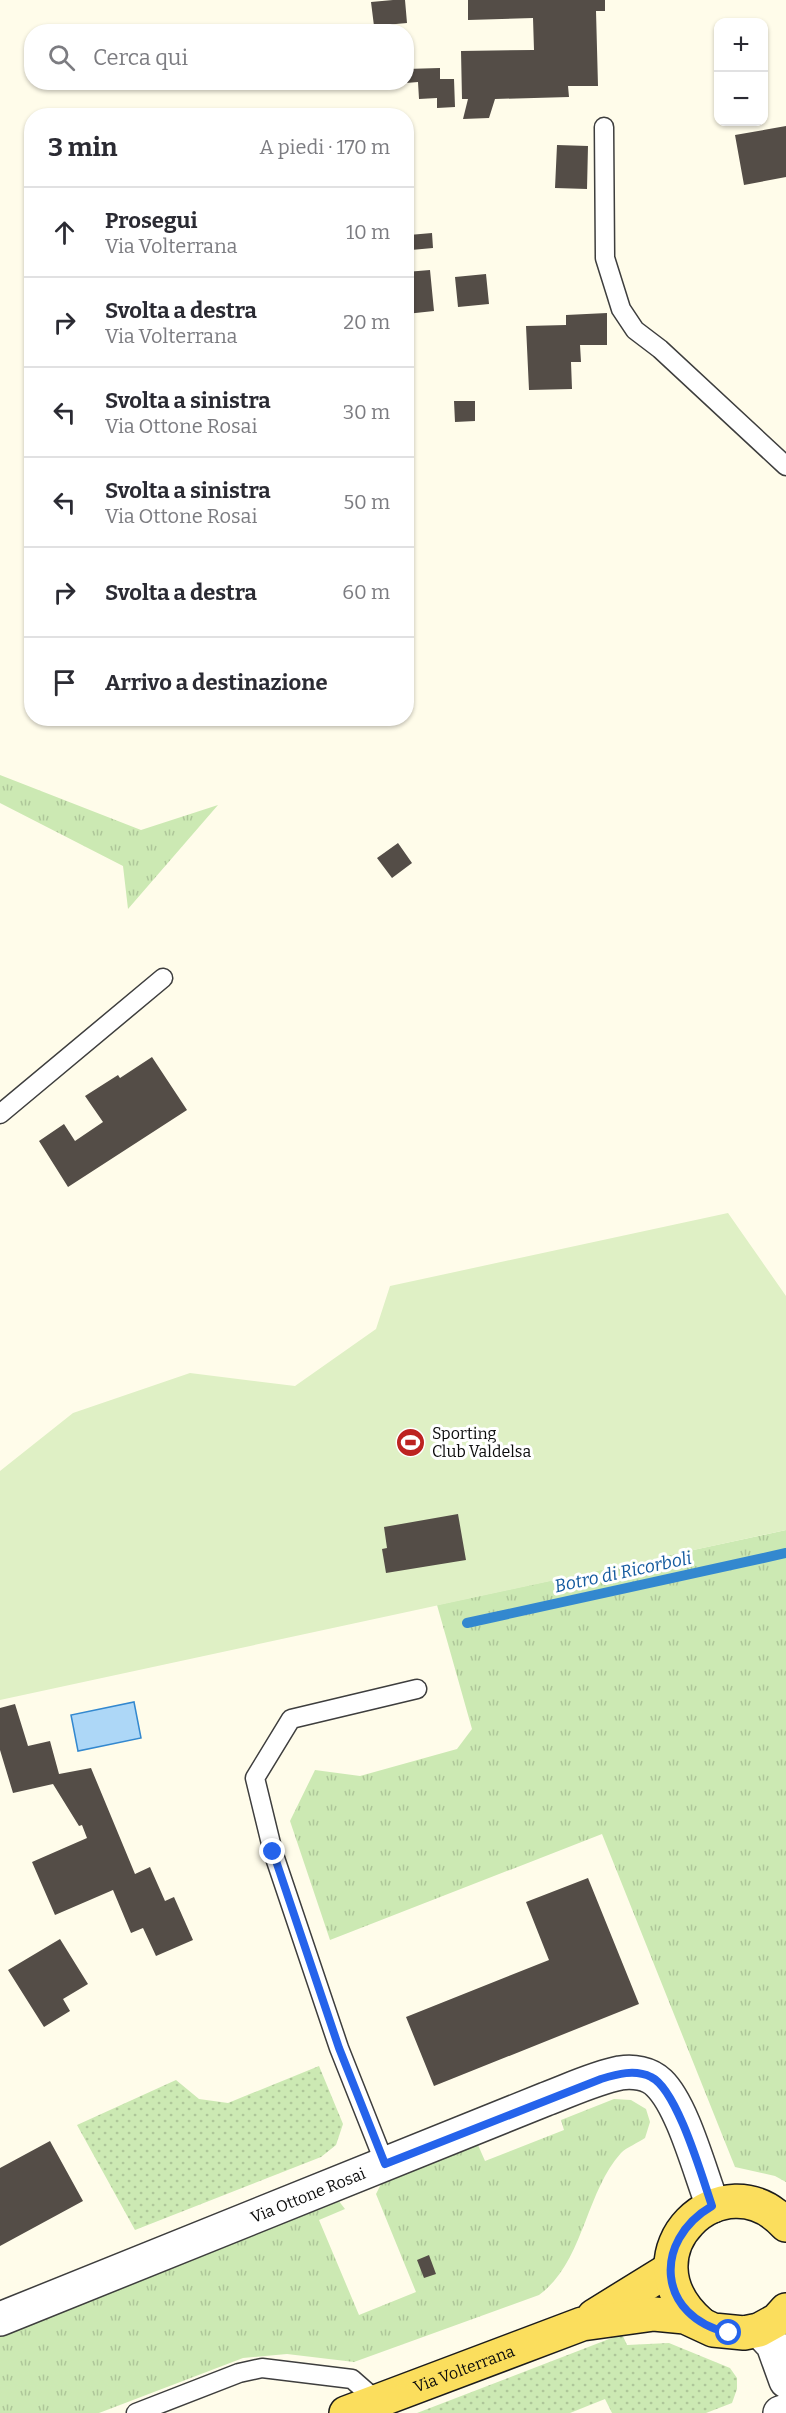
<!DOCTYPE html>
<html lang="it">
<meta charset="utf-8">
<style>
body{margin:0;font-family:Bitter,serif;background:#f7f7f7;color:#2b2b33}
.controls{position:absolute;right:18px;top:18px;display:grid;overflow:hidden;border-radius:12px;box-shadow:0 2px 4px #0004}
.controls button{width:54px;height:54px;display:grid;place-items:center;padding:0;border:0;border-bottom:2px solid #e1e1e2;background:#fff;color:#2b2b33;font:30px sans-serif}
.stop{position:absolute;width:18px;height:18px;margin:-14px;border:4px solid #2563eb;border-radius:50%;background:#fff}
.stop.end{background:#2563eb;border-color:#fff;box-shadow:0 2px 6px #0008}
.list{margin:0;padding:0;list-style:none}
h2{display:flex;justify-content:space-between;align-items:center;height:78px;margin:0;padding:0 24px;font-size:26px}
h2 small{font-size:20px;font-weight:400;color:#7c7c81}
.list li{display:grid;grid-template-columns:39px 1fr auto;gap:18px;align-items:center;box-sizing:border-box;height:90px;padding:0 24px;border-top:2px solid #e1e1e2}
.list b{display:block;font-size:22px;white-space:nowrap}
.list p{margin:0;font-size:20px;white-space:nowrap;color:#7c7c81}
.list em{font-size:20px;font-style:normal;color:#7c7c81}
.icon{flex:none;width:33px;height:33px;fill:none;stroke:currentColor;stroke-width:2;stroke-linecap:round;stroke-linejoin:round}
.map{position:relative;flex:none;width:786px;height:2413px;overflow:hidden}
.search{position:absolute;background:#fff;box-shadow:0 2px 4px #0004;left:24px;top:24px;width:390px;height:66px;display:flex;align-items:center;gap:15px;box-sizing:border-box;padding:0 21px;border-radius:24px;color:#7c7c81;font-size:22px}
.panel{position:absolute;background:#fff;box-shadow:0 2px 4px #0004;left:24px;top:108px;width:390px;height:618px;border-radius:24px}
.map>svg:first-child{display:block}
.grass{fill:url(#grass-tufts)}
.park{fill:url(#park-dots)}
.pitch{fill:#dff0c5}
.water{fill:#add7f7;stroke:#3388cf;stroke-width:1.5}
.lines{fill:none;stroke-linecap:round;stroke-linejoin:round}
.stream{stroke:#3388cf;stroke-width:10}
.building{fill:#544d47}
.lane-casing{stroke:#3e3e3e;stroke-width:21}
.street-casing{stroke:#3e3e3e;stroke-width:36}
.primary-casing{stroke:#1c1c1c;stroke-width:36}
.lane{stroke:#fff;stroke-width:18}
.street{stroke:#fff;stroke-width:33}
.primary{stroke:#fbde5d;stroke-width:33}
.route{stroke:#2563eb;stroke-width:8}
.labels{text-anchor:middle;stroke-width:6;stroke-linejoin:round;paint-order:stroke}
.poi-label{font-size:16px;fill:#0b0b0b;stroke:#fff;text-anchor:start}
.street-label{font-size:16px;fill:#0b0b0b;stroke:#fff}
.water-label{font-size:18px;font-style:italic;fill:#135a9e;stroke:#fff}
</style>
<div class="map">
<svg width="786" height="2413" viewBox="0 0 786 2413">
<defs>
<pattern id="grass-tufts" width="24" height="20" patternUnits="userSpaceOnUse" patternTransform="scale(1.5)"><rect width="24" height="20" fill="#cce9b3"/><path d="M3 7l-1-3M5 7V3M7 7l1-3M15 17l-1-3M17 17v-4M19 17l1-3" fill="none" stroke="#aec699"/></pattern>
<pattern id="park-dots" width="8" height="8" patternUnits="userSpaceOnUse" patternTransform="scale(1.5)"><rect width="8" height="8" fill="#cce9b3"/><path d="M2 2h.1M6 6h.1" fill="none" stroke="#aec699" stroke-width="1.8" stroke-linecap="round"/></pattern>
</defs>
<rect width="100%" height="100%" fill="#fffcea"/>
<path class="grass" d="M 0,775 L 141,830 L 218,805 L 128,909 L 123,866 L 0,803 Z
M 786,1530 L 786,2182 L 775,2176 L 735,2167 L 602,1834 L 330,1940 L 290,1821 L 315,1770 L 360,1776 L 457,1749 L 472,1729 L 437,1605 Z
M 614,2099 L 631,2100 L 646,2109 L 650,2122 L 645,2138 C 638,2143 627,2147 621,2153 C 585,2193 584,2262 539,2295 L 354,2362 L 287,2354 L 243,2358 L 99,2413 L 0,2413 L 0,2337 L 338,2200 L 345,2209 L 319,2220 L 359,2315 L 416,2292 L 376,2194 L 381,2184 L 478,2145 L 485,2161 L 564,2130 L 561,2120 Z"/>
<path class="park" d="M 319,2066 L 343,2124 L 336,2145 L 321,2157 L 135,2230 L 77,2125 L 176,2080 L 199,2099 L 228,2103 Z
M 622,2334 L 627,2345 L 669,2343 L 730,2368 L 737,2378 L 737,2389 L 732,2403 L 706,2413 L 612,2413 L 605,2399 L 570,2413 L 417,2413 Z"/>
<path class="pitch" d="M 728,1213 L 786,1296 L 786,1530 L 0,1700 L 0,1471 L 73,1413 L 190,1373 L 295,1386 L 376,1329 L 390,1286 Z"/>
<path class="water" d="M 134,1702 L 141,1738 L 78,1751 L 71,1715 Z"/>
<g class="lines">
<path class="stream" d="M 467,1623 L 786,1553"/>
</g>
<path class="building" d="M 393,0 L 405,0 L 407,23 L 374,26 L 371,2 Z
M 468,0 L 605,0 L 605,11 L 596,11 L 598,86 L 568,86 L 569,97 L 495,99 L 489,118 L 463,119 L 468,99 L 462,99 L 461,51 L 534,50 L 533,18 L 468,20 Z
M 440,68 L 440,79 L 454,79 L 455,107 L 437,108 L 437,98 L 419,99 L 418,82 L 406,83 L 406,69 Z
M 786,126 L 786,177 L 744,185 L 735,135 Z
M 557,145 L 588,146 L 587,189 L 555,188 Z
M 432,233 L 433,248 L 411,250 L 409,235 Z
M 430,270 L 434,311 L 406,314 L 406,272 Z
M 486,274 L 489,304 L 458,307 L 455,277 Z
M 607,313 L 607,345 L 580,345 L 581,362 L 571,362 L 572,389 L 529,390 L 526,326 L 566,325 L 566,315 Z
M 454,401 L 475,401 L 475,421 L 455,422 Z
M 398,843 L 412,863 L 392,878 L 377,858 Z
M 152,1057 L 187,1110 L 68,1187 L 39,1141 L 64,1124 L 75,1141 L 103,1122 L 85,1096 L 118,1075 L 120,1078 Z
M 458,1514 L 466,1560 L 386,1573 L 382,1549 L 387,1548 L 384,1527 Z
M 15,1704 L 28,1746 L 50,1741 L 59,1774 L 91,1768 L 135,1874 L 150,1867 L 165,1901 L 174,1897 L 193,1940 L 156,1956 L 143,1928 L 131,1933 L 113,1890 L 55,1915 L 32,1862 L 87,1838 L 82,1825 L 79,1826 L 53,1784 L 13,1793 L 0,1750 L 0,1708 Z
M 588,1878 L 639,2004 L 434,2086 L 406,2017 L 549,1960 L 526,1902 Z
M 60,1939 L 88,1984 L 63,1999 L 70,2011 L 44,2027 L 8,1970 Z
M 50,2141 L 83,2201 L 0,2246 L 0,2168 Z
M 429,2255 L 436,2274 L 424,2278 L 417,2260 Z"/>
<g class="lines">
<defs>
<path id="lane" d="M 604,127 L 605,258 L 621,309 L 635,330 L 660,349 L 786,466
M 0,1114 L 163,978
M 385,2164 L 339,2048 L 273,1852 L 255,1778 L 291,1719 L 417,1689
M 136,2413 L 239,2373 L 262,2368 L 352,2379 L 377,2401"/>
<g id="street">
<path id="s1" d="M 0,2319 L 546,2099 C 570,2090 595,2078 620,2073 C 633,2071 649,2073 659,2083 C 683,2106 700,2173 713,2206"/>
<path d="M 759,2330 L 773,2345 L 786,2381"/>
<path d="M 780,2413 L 786,2411"/>
</g>
<g id="primary">
<path d="M 594,2316 L 670,2269"/>
<path d="M 700,2323 C 620,2253 724,2156 786,2225"/>
<path id="s2" d="M 346,2413 L 582,2324 L 654,2314 L 685,2317 L 713,2330 L 744,2333 L 759,2330 L 777,2320 L 786,2310"/>
</g>
</defs>
<use href="#lane" class="lane-casing"/>
<use href="#street" class="street-casing"/>
<use href="#primary" class="primary-casing"/>
<use href="#lane" class="lane"/>
<use href="#street" class="street"/>
<use href="#primary" class="primary"/>
</g>
<g class="lines">
<path class="route" d="M 273,1852 L 339,2048 L 385,2164 L 601,2079 C 617,2074 635,2069 651,2077 C 677,2089 702,2177 712,2206 C 652,2241 657,2317 729,2333"/>
</g>
<defs>
<symbol id="stadium-disc" viewBox="-11 -11 22 22"><circle r="9.5" fill="#bd2321" stroke="#fff"/><path d="M0-5a6.5 5 0 1 0 0 10a6.5 5 0 1 0 0-10ZM-3.5-1.8h7v3.6h-7Z" fill="#fff"/></symbol>
</defs>
<g fill-rule="evenodd">
<use href="#stadium-disc" x="394" y="1426" width="33" height="33"/>
</g>
<g class="labels">
<g class="poi-label">
<text x="432" y="1439">Sporting<tspan x="432" dy="18">Club Valdelsa</tspan></text>
</g>
<g class="street-label">
<text dy="6" stroke="none"><textPath href="#s1" startOffset="332">Via Ottone Rosai</textPath></text>
<text dy="6" stroke="none"><textPath href="#s2" startOffset="126">Via Volterrana</textPath></text>
</g>
<g class="water-label">
<text transform="translate(623 1572) rotate(-12)" y="6">Botro di Ricorboli</text>
</g>
</g>
</svg>
<div class="controls">
<button>+</button>
<button>−</button>
</div>
<div class="stop" style="left:729px;top:2333px"></div>
<div class="stop end" style="left:273px;top:1852px"></div>
<div class="search"><svg class="icon" aria-label="search" viewBox="0 0 24 24"><circle cx="10" cy="10" r="6"/><path d="M15 15l6 6"/></svg>Cerca qui</div>
<section class="panel">
<h2>3 min<small>A piedi · 170 m</small></h2>
<ul class="list">
<li><svg class="icon" aria-label="ahead" viewBox="0 0 24 24"><path d="M12 20V5M6 11l6-6 6 6"/></svg><div><b>Prosegui</b><p>Via Volterrana</p></div><em>10 m</em></li>
<li><svg class="icon" aria-label="right" viewBox="0 0 24 24"><path d="M7 20v-9h11M14 6l5 5-5 5"/></svg><div><b>Svolta a destra</b><p>Via Volterrana</p></div><em>20 m</em></li>
<li><svg class="icon" aria-label="left" viewBox="0 0 24 24"><path d="M17 20v-9H6M10 6l-5 5 5 5"/></svg><div><b>Svolta a sinistra</b><p>Via Ottone Rosai</p></div><em>30 m</em></li>
<li><svg class="icon" aria-label="left" viewBox="0 0 24 24"><path d="M17 20v-9H6M10 6l-5 5 5 5"/></svg><div><b>Svolta a sinistra</b><p>Via Ottone Rosai</p></div><em>50 m</em></li>
<li><svg class="icon" aria-label="right" viewBox="0 0 24 24"><path d="M7 20v-9h11M14 6l5 5-5 5"/></svg><div><b>Svolta a destra</b></div><em>60 m</em></li>
<li><svg class="icon" aria-label="arrive" viewBox="0 0 24 24"><path d="M6 21V4h12l-3 4 3 4H6"/></svg><div><b>Arrivo a destinazione</b></div></li>
</ul>
</section>
</div>
